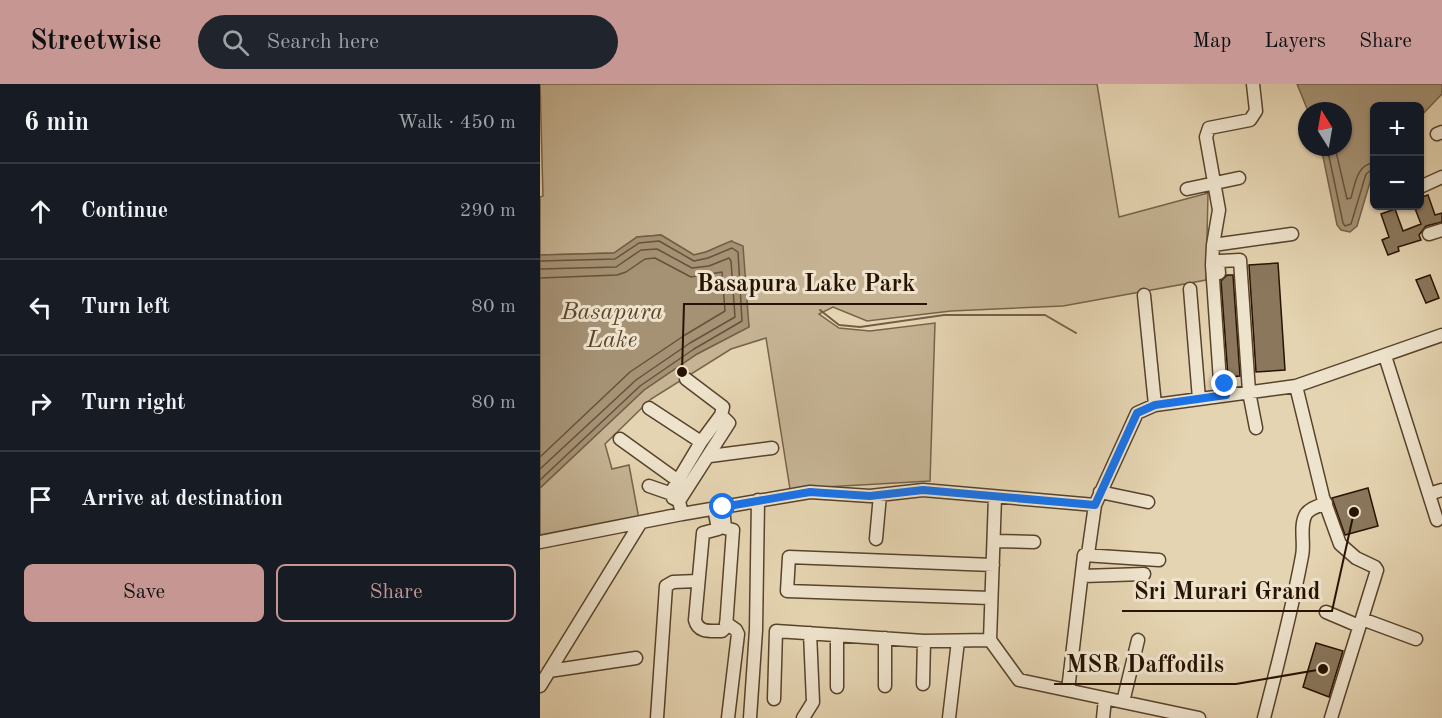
<!DOCTYPE html>
<meta charset="utf-8">
<style>
body{margin:0;font-family:"Old Standard TT",serif;background:#20242c;color:#f1f3f6}
.controls{position:absolute;right:18px;top:18px;display:grid;overflow:hidden;border-radius:9px;box-shadow:0 2px 4px #0004}
.controls button{width:54px;height:54px;display:grid;place-items:center;padding:0;border:0;border-bottom:2px solid #363941;background:#171b24;color:#f1f3f6;font:30px sans-serif}
.compass{position:absolute;left:758px;top:18px;width:54px;height:54px;border-radius:50%;background:#171b24;box-shadow:0 2px 4px #0004;rotate:349deg}
.stop{position:absolute;width:18px;height:18px;margin:-14px;border:4px solid #1a73e8;border-radius:50%;background:#fff}
.stop.end{background:#1a73e8;border-color:#fff;box-shadow:0 2px 6px #0008}
.list{margin:0;padding:0;list-style:none}
h2{display:flex;justify-content:space-between;align-items:center;height:78px;margin:0;padding:0 24px;font-size:26px}
h2 small{font-size:20px;font-weight:400;color:#9ea1a6}
.list li{display:grid;grid-template-columns:39px 1fr auto;gap:18px;align-items:center;box-sizing:border-box;height:96px;padding:0 24px;border-top:2px solid #363941}
.list b{display:block;font-size:22px;white-space:nowrap}
.list em{font-size:20px;font-style:normal;color:#9ea1a6}
.actions{display:flex;gap:12px;padding:18px 24px}
.actions a{flex:1;padding:14px 0;border:2px solid #c59692;border-radius:9px;text-align:center;font-size:21px;color:#c59692}
.actions .main{background:#c59692;color:#111}
.icon{flex:none;width:33px;height:33px;fill:none;stroke:currentColor;stroke-width:2;stroke-linecap:round;stroke-linejoin:round}
.map{position:relative;flex:none;width:902px;height:634px;overflow:hidden}
header{display:flex;align-items:center;gap:36px;box-sizing:border-box;height:84px;padding:0 30px;background:#c59692;color:#111}
header strong{font-size:28px}
nav{display:flex;gap:33px;margin-inline-start:auto;font-size:21px}
.search{width:420px;height:54px;background:#20242c;display:flex;align-items:center;gap:15px;box-sizing:border-box;padding:0 21px;border-radius:33px;color:#9ea1a6;font-size:22px}
main{display:flex}
aside{flex:1;background:#171b24}
.map>svg:first-child{display:block}
.green{fill:#c5b393;stroke:#76634a;stroke-width:1.5}
.water{fill:#a59275;stroke:#735f46;stroke-width:1.5}
.lines{fill:none;stroke-linecap:round;stroke-linejoin:round}
.shore{stroke:#66523a;stroke-width:1.5}
.stream{stroke:#735f46;stroke-width:2}
.building{fill:#8a775c;stroke:#281300;stroke-width:1.5}
.minor-casing{stroke:#57432c;stroke-width:15}
.minor{stroke:#eee3cc;stroke-width:12}
.route{stroke:#1a73e8;stroke-width:8}
.labels{text-anchor:middle;stroke-width:6;stroke-linejoin:round;paint-order:stroke}
.water-label{font-size:24px;font-style:italic;fill:#5a462f;stroke:#eee3cc}
.leader{fill:none;stroke:#281300;stroke-width:2}
.callout-dot{fill:#281300;stroke:#eee3cc;stroke-width:2}
.callout-label{font-size:24px;text-anchor:middle;font-weight:bold;fill:#281300;stroke:#eee3cc;stroke-width:6;stroke-linejoin:round;paint-order:stroke}
</style>
<header>
<strong>Streetwise</strong>
<div class="search"><svg class="icon" aria-label="search" viewBox="0 0 24 24"><circle cx="10" cy="10" r="6"/><path d="M15 15l6 6"/></svg>Search here</div>
<nav><a>Map</a><a>Layers</a><a>Share</a></nav>
</header>
<main>
<aside>
<h2>6 min<small>Walk · 450 m</small></h2>
<ul class="list">
<li><svg class="icon" aria-label="ahead" viewBox="0 0 24 24"><path d="M12 20V5M6 11l6-6 6 6"/></svg><div><b>Continue</b></div><em>290 m</em></li>
<li><svg class="icon" aria-label="left" viewBox="0 0 24 24"><path d="M17 20v-9H6M10 6l-5 5 5 5"/></svg><div><b>Turn left</b></div><em>80 m</em></li>
<li><svg class="icon" aria-label="right" viewBox="0 0 24 24"><path d="M7 20v-9h11M14 6l5 5-5 5"/></svg><div><b>Turn right</b></div><em>80 m</em></li>
<li><svg class="icon" aria-label="arrive" viewBox="0 0 24 24"><path d="M6 21V4h12l-3 4 3 4H6"/></svg><div><b>Arrive at destination</b></div></li>
</ul>
<div class="actions"><a class="main">Save</a><a>Share</a></div>
</aside>
<div class="map">
<svg width="902" height="634" viewBox="0 0 902 634">
<rect width="100%" height="100%" fill="#e5d4b1"/>
<filter id="stains"><feTurbulence type="fractalNoise" baseFrequency=".00333" numOctaves="4"/><feColorMatrix values="0 0 0 0 .2 0 0 0 0 .09 0 0 0 0 .02 0 0 0 .5 -.17"/></filter>
<radialGradient id="worn" r=".72"><stop offset=".6" stop-color="#630" stop-opacity="0"/><stop offset="1" stop-color="#630" stop-opacity=".3"/></radialGradient>
<path class="green" d="M 0,0 L 557,0 L 579,133 L 668,109 L 666,196 L 523,222 L 411,227 L 327,237 L 293,223 L 279,230 L 299,244 L 330,247 L 395,239 L 390,397 L 250,405 L 226,254 L 191,265 L 111,315 L 65,360 L 72,385 L 89,381 L 99,435 L 0,453 L 0,404 L 104,306 L 157,270 L 209,242 L 192,157 L 166,168 L 154,171 L 121,151 L 97,153 L 74,169 L 0,171 L 0,113 L 3,112 Z"/>
<path class="water" d="M 757,0 L 902,0 L 902,10 L 880,33 L 880,22 L 834,22 L 834,85 L 817,142 L 810,148 L 801,146 L 797,141 L 781,63 L 803,63 L 803,27 L 768,27 Z
M 121,151 L 154,171 L 166,168 L 191,157 L 203,162 L 209,243 L 157,270 L 104,306 L 0,404 L 0,171 L 74,169 L 97,153 Z"/>
<g class="lines">
<path class="shore" d="M 787,63 L 803,139 L 805,142 L 811,140 L 826,90 L 830,87 L 834,86
M 795,63 L 807,115 L 811,114 C 815,100 817,80 834,79
M 0,177 L 75,175 L 99,159 L 119,157 L 154,177 L 168,174 L 192,164 L 198,168 L 202,237 L 154,265 L 100,302 L 0,396
M 0,185 L 76,183 L 101,166 L 117,165 L 152,184 L 169,182 L 189,174 L 191,177 L 195,233 L 150,259 L 96,296 L 0,385
M 0,194 L 77,191 L 86,188 L 105,175 L 115,174 L 151,193 L 182,188 L 185,227 L 145,251 L 90,288 L 0,373"/>
<path class="stream" d="M 280,226 L 299,241 L 320,243 L 404,231 L 505,231 L 536,249"/>
</g>
<path class="building" d="M 888,111 L 895,131 L 902,129 L 902,138 L 886,142 L 879,151 L 881,156 L 858,163 L 859,167 L 848,171 L 842,156 L 849,153 L 841,130 L 855,125 L 863,147 L 881,140 L 874,122 L 879,122 L 879,114 Z
M 738,179 L 745,286 L 716,288 L 709,181 Z
M 687,191 L 693,191 L 700,292 L 688,293 L 681,197 Z
M 890,191 L 899,214 L 886,219 L 876,196 Z
M 828,404 L 838,442 L 805,451 L 792,414 Z
M 776,559 L 803,567 L 789,613 L 763,603 Z"/>
<g class="lines">
<defs>
<path id="minor" d="M 897,50 L 902,48
M 880,103 L 902,93
M 647,105 L 699,94
M 889,150 L 902,146
M 673,161 L 752,150
M 679,189 L 678,179 L 680,177 L 700,176 L 709,308 L 716,344
M 650,205 L 659,315
M 604,211 L 615,321
M 845,272 L 897,436
M 146,295 L 183,323 L 181,331
M 756,302 L 783,413 L 800,460 L 816,474 L 835,483 L 837,486 L 791,634
M 681,312 L 672,181 L 673,161 L 679,126 L 666,53 L 669,44 L 710,36 L 716,27 L 713,0
M 109,324 L 161,358
M 80,355 L 137,396
M 170,372 L 232,364
M 109,402 L 132,410
M 560,408 L 608,418
M 889,410 L 902,406
M 455,413 L 450,556 L 479,596 L 659,634
M 139,417 L 189,339 L 181,331 L 161,358 L 133,405 L 133,414 L 139,417 L 142,430
M 174,424 L 178,445 L 163,449 L 155,536 C 158,549 170,547 182,547 L 186,543 L 193,446 L 185,444 L 183,423
M 336,455 L 340,411
M 454,457 L 494,458
M 0,458 L 142,430 L 270,408 L 330,412 L 383,406 L 555,421 L 597,329 L 615,321 L 756,302 L 902,251
M 548,470 L 555,421
M 543,492 L 604,490
M 450,514 L 247,507 L 249,473 L 453,481
M 786,528 L 819,542
M 822,535 L 876,555
M 186,539 L 196,546 L 198,550 L 188,634
M 297,551 L 297,603
M 345,554 L 345,602
M 9,587 L 96,574
M 383,600 L 384,557
M 0,602 L 101,438
M 528,606 L 544,471 L 619,476
M 234,615 L 236,547 L 384,557 L 450,556
M 583,618 L 598,556
M 117,634 L 126,502 L 133,498 L 158,497
M 210,634 L 216,546 L 218,416
M 263,634 L 273,618 L 270,549
M 409,634 L 418,557
M 563,634 L 565,615
M 724,634 C 738,580 752,526 762,472 C 765,459 759,442 766,430 C 770,424 779,422 786,419"/>
</defs>
<use href="#minor" class="minor-casing"/>
<use href="#minor" class="minor"/>
</g>
<g class="lines">
<path class="route" d="M 183,423 L 270,408 L 330,412 L 383,406 L 555,421 L 597,329 L 615,321 L 686,311 L 685,300"/>
</g>
<g class="labels">
<g class="water-label">
<text x="72" y="235">Basapura<tspan x="72" dy="28">Lake</tspan></text>
</g>
</g>
<path class="leader" d="M142 288L144 220H387M814 428L792 527H582M783 585L696 600H514"/>
<g class="callout-dot">
<circle cx="142" cy="288" r="6"/>
<circle cx="814" cy="428" r="6"/>
<circle cx="783" cy="585" r="6"/>
</g>
<g class="callout-label">
<text x="266" y="207">Basapura Lake Park</text>
<text x="687" y="515">Sri Murari Grand</text>
<text x="605" y="588">MSR Daffodils</text>
</g>
<rect width="100%" height="100%" filter="url(#stains)"/>
<rect width="100%" height="100%" fill="url(#worn)"/>
</svg>
<div class="controls">
<button>+</button>
<button>−</button>
</div>
<svg class="compass" viewBox="-18 -18 36 36"><path d="M0-13l5 13h-10z" fill="#e53935"/><path d="M0 13l5-13h-10z" fill="#9ea1a6"/></svg>
<div class="stop" style="left:183px;top:423px"></div>
<div class="stop end" style="left:685px;top:300px"></div>
</div>
</main>
